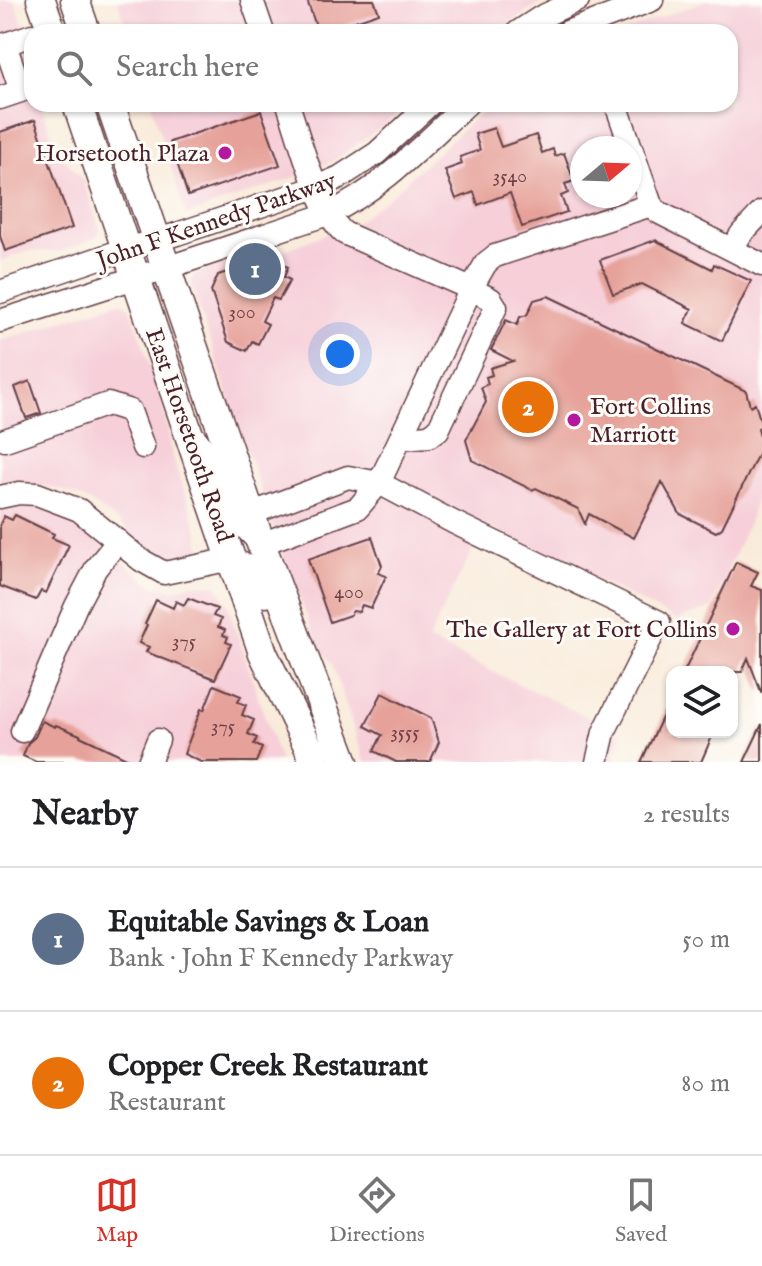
<!DOCTYPE html>
<meta charset="utf-8">
<style>
body{margin:0;font-family:"IM FELL English",serif;background:#f2f2f2;color:#202124}
.controls{position:absolute;right:24px;bottom:24px;display:grid;overflow:hidden;border-radius:16px;box-shadow:0 2px 6px #0004}
.controls button{width:72px;height:72px;display:grid;place-items:center;padding:0;border:0;border-bottom:2px solid #e0e0e0;background:#fff;color:#202124;font:40px sans-serif}
.compass{position:absolute;left:570px;top:136px;width:72px;height:72px;border-radius:50%;background:#fff;box-shadow:0 2px 6px #0004;rotate:71deg}
.you{position:absolute;left:340px;top:354px;width:28px;height:28px;margin:-20px;border:6px solid #fff;border-radius:50%;background:#1a73e8;box-shadow:0 0 0 12px #1a73e833}
.badge{display:grid;place-items:center;width:52px;height:52px;border-radius:50%;background:#d93025;color:#fff;font-size:26px;font-weight:700}
.pin{position:absolute;translate:-50% -50%;border:4px solid #fff;box-shadow:0 2px 8px #0006}
.list{margin:0;padding:0;list-style:none}
h2{display:flex;justify-content:space-between;align-items:center;height:104px;margin:0;padding:0 32px;font-size:34px}
h2 small{font-size:26px;font-weight:400;color:#757577}
.list li{display:grid;grid-template-columns:52px 1fr auto;gap:24px;align-items:center;box-sizing:border-box;height:144px;padding:0 32px;border-top:2px solid #e0e0e0}
.list b{display:block;font-size:30px;white-space:nowrap}
.list p{margin:0;font-size:26px;white-space:nowrap;color:#757577}
.list em{font-size:26px;font-style:normal;color:#757577}
.icon{flex:none;width:44px;height:44px;fill:none;stroke:currentColor;stroke-width:2;stroke-linecap:round;stroke-linejoin:round}
.map{position:relative;flex:none;width:762px;height:762px;overflow:hidden}
.search{position:absolute;background:#fff;box-shadow:0 2px 6px #0004;left:24px;right:24px;top:24px;height:88px;display:flex;align-items:center;gap:20px;box-sizing:border-box;padding:0 28px;border-radius:24px;color:#757577;font-size:30px}
.sheet{height:392px;background:#fff}
nav{display:flex;justify-content:space-around;align-items:center;box-sizing:border-box;height:112px;border-top:2px solid #e0e0e0;background:#fff;font-size:22px;color:#757577}
nav a{display:grid;justify-items:center;gap:4px}
nav .on{color:#d93025}
.map>svg:first-child{display:block}
.built{fill:#f6cfd9;fill-rule:evenodd}
.building{fill:#e6a29a}
.lines{fill:none;stroke-linecap:round;stroke-linejoin:round}
.minor-casing{stroke:#643e45;stroke-width:25}
.major-casing{stroke:#643e45;stroke-width:31}
.minor{stroke:#fff;stroke-width:22}
.major{stroke:#fff;stroke-width:28}
.poi-dot{fill:#b5179e;stroke:#fdfcf7;stroke-width:3}
.labels{text-anchor:middle;stroke-width:6;stroke-linejoin:round;paint-order:stroke}
.number-label{font-size:20px;fill:#714047}
.poi-label{font-size:24px;fill:#4a1f2b;stroke:#fdfcf7;text-anchor:end}
.street-label{font-size:24px;fill:#4a1f2b;stroke:#fdfcf7}
</style>
<div class="map">
<svg width="762" height="762" viewBox="0 0 762 762">
<rect width="100%" height="100%" fill="#fdfcf7"/>
<filter id="ink" filterUnits="userSpaceOnUse"><feTurbulence type="fractalNoise" baseFrequency=".0125" numOctaves="2"/><feDisplacementMap in="SourceGraphic" scale="16" xChannelSelector="R" yChannelSelector="G"/><feConvolveMatrix kernelMatrix="1 2 1 2 8 2 1 2 1" color-interpolation-filters="sRGB"/></filter>
<filter id="wash" filterUnits="userSpaceOnUse"><feTurbulence type="fractalNoise" baseFrequency=".006" numOctaves="4" result="noise"/><feDisplacementMap in="SourceGraphic" scale="32" xChannelSelector="R" yChannelSelector="G"/><feGaussianBlur stdDeviation="1.8" result="paint"/><feColorMatrix in="noise" values="0 0 0 0 0 0 0 0 0 0 0 0 0 0 0 0 0 1.4 0 .05"/><feComposite in="paint" operator="in"/></filter>
<g filter="url(#wash)">
<rect width="100%" height="100%" fill="#f9ebda"/>
<path class="built" d="M 0,0 L 15,0 L 32,49 L 32,104 L 41,104 L 57,151 L 84,181 L 100,230 L 94,238 L 61,251 L 29,251 L 0,261 Z
M 117,0 L 547,0 L 494,32 L 128,32 Z
M 708,0 L 762,0 L 762,475 L 750,518 L 712,608 L 677,620 L 485,525 L 428,640 L 622,734 L 612,762 L 365,762 L 332,663 L 320,649 L 285,562 L 191,285 L 192,278 L 198,273 L 243,258 L 271,255 L 355,223 L 389,197 L 490,104 L 730,104 L 730,32 L 621,32 ZM 582,148 L 630,148 L 630,196 L 582,196 Z
M 151,104 L 409,104 L 386,124 L 333,161 L 290,179 L 186,215 Z
M 120,302 L 129,306 L 133,314 L 161,399 L 175,465 L 199,534 L 201,553 L 183,559 L 158,556 L 143,545 L 117,520 L 85,499 L 64,491 L 44,486 L 0,487 L 0,341 Z
M 32,507 L 55,512 L 78,525 L 152,585 L 175,590 L 193,584 L 216,585 L 226,600 L 280,762 L 0,762 L 0,510 Z"/>
<g id="blocks">
<path class="building" d="M 307,0 L 374,0 L 379,13 L 323,32 L 318,32 Z
M 261,111 L 280,165 L 188,196 L 170,142 Z
M 35,120 L 72,228 L 5,251 L 0,236 L 0,132 Z
M 494,128 L 501,147 L 536,135 L 542,153 L 553,149 L 555,156 L 564,153 L 574,181 L 565,184 L 568,193 L 561,196 L 567,212 L 522,227 L 510,193 L 478,205 L 474,192 L 456,199 L 445,170 L 462,164 L 460,157 L 480,150 L 475,134 Z
M 655,240 L 712,269 L 714,264 L 751,281 L 722,341 L 685,323 L 692,309 L 642,284 L 613,294 L 600,260 Z
M 269,258 L 288,267 L 284,277 L 290,280 L 279,300 L 273,298 L 262,321 L 268,324 L 258,344 L 252,341 L 247,351 L 228,342 L 211,291 L 218,275 Z
M 548,296 L 746,391 L 750,406 L 755,403 L 762,426 L 758,428 L 762,446 L 722,528 L 716,532 L 680,514 L 662,482 L 634,538 L 589,514 L 585,524 L 578,509 L 536,488 L 532,490 L 472,460 L 466,440 L 486,402 L 481,387 L 488,384 L 486,377 L 492,375 L 490,368 L 513,361 L 491,350 L 506,320 L 517,325 L 520,317 L 527,315 L 534,300 Z
M 30,381 L 41,413 L 26,418 L 15,387 Z
M 15,515 L 54,534 L 52,538 L 69,545 L 46,593 L 41,591 L 36,600 L 0,586 L 0,524 L 4,516 L 12,520 Z
M 372,537 L 382,566 L 378,573 L 386,576 L 371,608 L 362,605 L 359,612 L 353,611 L 350,615 L 330,622 L 308,559 Z
M 736,562 L 758,572 L 751,586 L 762,590 L 762,691 L 761,692 L 748,658 L 742,672 L 684,672 Z
M 188,598 L 217,609 L 213,616 L 221,619 L 218,627 L 225,630 L 223,635 L 228,637 L 226,642 L 231,644 L 215,679 L 146,652 L 149,647 L 139,643 L 147,625 L 145,624 L 156,600 L 173,608 L 176,601 L 184,605 Z
M 214,685 L 241,696 L 238,702 L 246,705 L 242,715 L 254,720 L 248,734 L 257,738 L 254,744 L 262,748 L 256,762 L 201,762 L 184,754 L 201,709 L 204,710 Z
M 382,693 L 431,718 L 439,742 L 430,762 L 396,762 L 374,751 L 382,735 L 365,726 Z
M 672,697 L 672,732 L 714,732 L 701,762 L 641,762 Z
M 42,721 L 55,727 L 56,725 L 80,735 L 80,736 L 135,762 L 36,762 L 23,756 L 28,743 L 35,737 Z
M 762,724 L 762,762 L 744,762 Z"/>
</g>
</g>
<g filter="url(#ink)">
<use href="#blocks" fill-opacity="0" stroke="#643e45" stroke-width="2"/>
<g class="lines">
<defs>
<path id="minor" d="M 252,0 L 263,32
M 518,32 L 541,17 L 578,0
M 567,32 L 652,0
M 0,46 L 32,35
M 0,98 L 21,91 L 5,44
M 288,104 C 300,139 317,209 344,233 L 471,289 L 379,483 L 453,522 L 659,622 L 604,732 L 597,762
M 616,104 L 651,205 L 658,212 L 762,265
M 731,249 L 742,233 L 762,212
M 0,292 L 126,249 L 177,234 L 317,187 L 340,177 L 377,153 L 430,104
M 0,321 L 166,268 L 328,214 C 382,189 423,144 467,104
M 401,438 L 429,436 L 438,430 L 496,307 L 491,299 L 471,289 L 486,263 L 495,256 L 651,205
M 196,439 L 214,462 L 233,515 L 261,544 L 358,508 L 379,483 L 348,477 L 250,514
M 5,440 L 108,404 L 130,411 L 143,447
M 0,497 L 19,493 L 37,494 L 79,510 L 141,560 L 164,573 L 232,559 L 257,571 L 266,596
M 22,731 L 76,606 L 96,568 L 118,541
M 149,762 L 158,740"/>
<path id="major" d="M 41,0 L 52,32
M 75,0 L 86,32
M 77,104 L 263,653 L 308,746 L 314,762
M 110,104 L 261,544 L 344,762"/>
</defs>
<use href="#minor" class="minor-casing"/>
<use href="#major" class="major-casing"/>
<use href="#minor" class="minor"/>
<use href="#major" class="major"/>
</g>
</g>
<g class="poi-dot">
<circle cx="225" cy="153" r="8"/>
<circle cx="574" cy="420" r="8"/>
<circle cx="733" cy="629" r="8"/>
</g>
<g class="labels">
<g class="number-label">
<text x="510" y="182">3540</text>
<text x="242" y="318">300</text>
<text x="349" y="598">400</text>
<text x="184" y="647">375</text>
<text x="223" y="732">375</text>
<text x="405" y="738">3555</text>
</g>
<g class="poi-label">
<text x="209" y="161">Horsetooth Plaza</text>
<text x="590" y="414" text-anchor="start">Fort Collins<tspan x="590" dy="28">Marriott</tspan></text>
<text x="717" y="637">The Gallery at Fort Collins</text>
</g>
<g class="street-label">
<text transform="translate(216 220) rotate(-19)" y="8">John F Kennedy Parkway</text>
<text transform="translate(190 435) rotate(71)" y="8">East Horsetooth Road</text>
</g>
</g>
</svg>
<div class="controls">
<button><svg class="icon" aria-label="layers" viewBox="0 0 24 24"><path d="M12 4l9 5-9 5-9-5zM3 14l9 5 9-5"/></svg></button>
</div>
<svg class="compass" viewBox="-18 -18 36 36"><path d="M0-13l5 13h-10z" fill="#e53935"/><path d="M0 13l5-13h-10z" fill="#757577"/></svg>
<div class="you"></div>
<div class="pin badge" style="left:255px;top:269px;background:#5c6f8a">1</div>
<div class="pin badge" style="left:528px;top:407px;background:#e8710a">2</div>
<div class="search"><svg class="icon" aria-label="search" viewBox="0 0 24 24"><circle cx="10" cy="10" r="6"/><path d="M15 15l6 6"/></svg>Search here</div>
</div>
<section class="sheet">
<h2>Nearby<small>2 results</small></h2>
<ul class="list">
<li><span class="badge" style="background:#5c6f8a">1</span><div><b>Equitable Savings &amp; Loan</b><p>Bank · John F Kennedy Parkway</p></div><em>50 m</em></li>
<li><span class="badge" style="background:#e8710a">2</span><div><b>Copper Creek Restaurant</b><p>Restaurant</p></div><em>80 m</em></li>
</ul>
</section>
<nav>
<a class="on"><svg class="icon" aria-label="map" viewBox="0 0 24 24"><path d="M3 6l6-2 6 2 6-2v14l-6 2-6-2-6 2zM9 4v14M15 6v14"/></svg>Map</a>
<a><svg class="icon" aria-label="directions" viewBox="0 0 24 24"><path d="M12 3l9 9-9 9-9-9zM9 14v-3h6M13 9l2 2-2 2"/></svg>Directions</a>
<a><svg class="icon" aria-label="saved" viewBox="0 0 24 24"><path d="M7 4h10v16l-5-4-5 4z"/></svg>Saved</a>
</nav>
